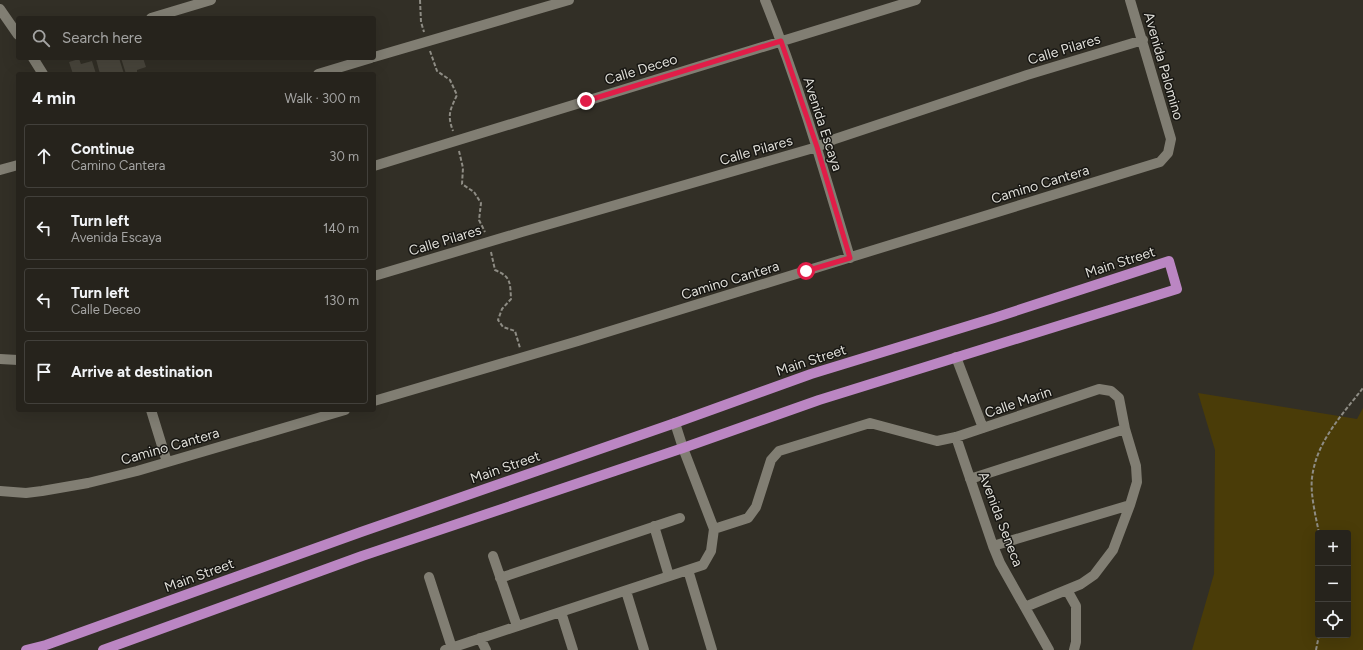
<!DOCTYPE html>
<meta charset="utf-8">
<style>
body{margin:0;font-family:Figtree,sans-serif;background:#322f29;color:#f1f3f6}
.controls{position:absolute;right:12px;bottom:12px;display:grid;overflow:hidden;border-radius:4px;box-shadow:0 4px 16px #0002}
.controls button{width:36px;height:36px;display:grid;place-items:center;padding:0;border:0;border-bottom:1px solid #42403b;background:#26231c;color:#f1f3f6;font:20px sans-serif}
.stop{position:absolute;width:12px;height:12px;margin:-9px;border:3px solid #e11d48;border-radius:50%;background:#fff}
.stop.end{background:#e11d48;border-color:#fff;box-shadow:0 1px 4px #0008}
.list{margin:0;padding:0;list-style:none}
h2{display:flex;justify-content:space-between;align-items:center;height:52px;margin:0;padding:0 16px;font-size:17px}
h2 small{font-size:13px;font-weight:400;color:#a4a4a3}
.list li{display:grid;grid-template-columns:26px 1fr auto;gap:12px;align-items:center;box-sizing:border-box;height:64px;margin:0 8px 8px;padding:0 8px;border:1px solid #42403b;border-radius:4px}
.list b{display:block;font-size:15px;white-space:nowrap}
.list p{margin:0;font-size:13px;white-space:nowrap;color:#a4a4a3}
.list em{font-size:13px;font-style:normal;color:#a4a4a3}
.icon{flex:none;width:22px;height:22px;fill:none;stroke:currentColor;stroke-width:2;stroke-linecap:round;stroke-linejoin:round}
.map{position:relative;flex:none;width:1363px;height:650px;overflow:hidden}
.search{position:absolute;background:#26231c;box-shadow:0 4px 16px #0002;left:16px;top:16px;width:360px;height:44px;display:flex;align-items:center;gap:10px;box-sizing:border-box;padding:0 14px;border-radius:4px;color:#a4a4a3;font-size:15px}
.panel{position:absolute;background:#26231c;box-shadow:0 4px 16px #0002;left:16px;top:72px;width:360px;height:340px;border-radius:4px}
.map>svg:first-child{display:block}
.green{fill:#4a3c08;fill-rule:evenodd}
.building{fill:#49463c}
.lines{fill:none;stroke-linecap:round;stroke-linejoin:round}
.path{stroke:#8e8c84;stroke-width:2;stroke-dasharray:4 2;stroke-linecap:butt}
.minor{stroke:#817e73;stroke-width:10}
.major{stroke:#bb86c3;stroke-width:10}
.route{stroke:#e11d48;stroke-width:5}
.labels{text-anchor:middle;stroke-width:3;stroke-linejoin:round;paint-order:stroke}
.street-label{font-size:14px;fill:#dfded8;stroke:#181713}
</style>
<div class="map">
<svg width="1363" height="650" viewBox="0 0 1363 650">
<rect width="100%" height="100%" fill="#322f26"/>
<path class="green" d="M 1198,393 L 1357,419 L 1363,408 L 1363,650 L 1192,650 L 1214,574 L 1215,450 ZM 1318,533 L 1348,533 L 1348,635 L 1318,635 Z"/>
<path class="building" d="M 100,58 L 119,58 L 124,74 L 100,74 L 96,59 Z
M 121,58 L 143,58 L 146,67 L 137,70 L 137,72 L 126,74 Z
M 79,59 L 81,64 L 92,61 L 96,74 L 73,74 L 69,62 Z"/>
<g class="lines">
<path class="path" d="M 420,0 L 421,22 L 424,32
M 430,51 L 437,71 L 450,80 L 457,95 C 450,110 447,115 453,131
M 459,151 L 463,168 L 462,184 L 474,192 L 481,203 L 479,220 L 485,232
M 491,252 L 495,270 C 511,277 510,282 511,299 L 502,309 L 498,320 L 503,327 L 515,331 L 520,348
M 1319,533 C 1316,518 1310,493 1312,478 C 1316,442 1342,415 1363,388
M 1316,650 L 1319,635"/>
<path class="minor" d="M 765,0 C 799,84 824,171 850,258
M 0,9 L 18,35
M 151,18 L 211,0
M 374,57 L 569,0
M 33,58 L 43,74
M 318,74 L 371,58
M 374,166 L 916,0
M 0,170 L 18,165
M 374,276 L 522,232 L 817,147 L 835,139 L 1027,75 L 1143,40
M 956,357 L 983,428
M 0,359 L 18,360
M 374,401 L 578,341 L 1160,162 L 1168,153 L 1171,139 L 1130,0
M 151,410 L 167,462
M 956,437 L 993,546 L 1000,563 L 1049,650
M 970,479 L 1125,429
M 0,491 L 26,493 L 42,491 L 88,483 L 137,471 L 345,410
M 654,526 L 669,576
M 714,529 L 748,518 L 756,507 L 771,460 L 779,451 L 870,423 L 937,441 L 956,437 L 1099,389 L 1111,391 L 1119,398 L 1125,429 L 1136,466 L 1137,482 L 1130,505 L 1113,550 L 1094,575 L 1081,584 L 1025,607
M 993,546 L 1130,505
M 493,556 L 517,626
M 688,570 L 712,650
M 429,577 L 452,648
M 500,578 L 680,518
M 1067,590 L 1076,606 L 1076,642 L 1074,650
M 626,591 L 644,650
M 561,612 L 573,650
M 480,638 L 486,650
M 445,650 L 703,565 L 711,551 L 714,529 L 683,448 L 675,423"/>
<path class="major" d="M 26,650 L 46,645 L 361,532 L 675,423 L 811,374 L 994,318 L 1169,261 L 1177,289 L 819,400 L 683,448 L 362,556 L 103,650"/>
</g>
<g class="lines">
<path class="route" d="M 586,101 L 781,41 L 817,147 L 850,258 L 806,271"/>
</g>
<g class="labels">
<g class="street-label">
<text transform="translate(1064 49) rotate(-17)" y="5">Calle Pilares</text>
<text transform="translate(1164 66) rotate(74)" y="5">Avenida Palomino</text>
<text transform="translate(641 69) rotate(-17)" y="5">Calle Deceo</text>
<text transform="translate(823 124) rotate(72)" y="5">Avenida Escaya</text>
<text transform="translate(756 150) rotate(-16)" y="5">Calle Pilares</text>
<text transform="translate(1040 184) rotate(-17)" y="5">Camino Cantera</text>
<text transform="translate(445 240) rotate(-17)" y="5">Calle Pilares</text>
<text transform="translate(1120 262) rotate(-18)" y="5">Main Street</text>
<text transform="translate(730 280) rotate(-17)" y="5">Camino Cantera</text>
<text transform="translate(811 360) rotate(-18)" y="5">Main Street</text>
<text transform="translate(1018 402) rotate(-19)" y="5">Calle Marin</text>
<text transform="translate(170 446) rotate(-16)" y="5">Camino Cantera</text>
<text transform="translate(505 467) rotate(-19)" y="5">Main Street</text>
<text transform="translate(1001 519) rotate(69)" y="5">Avenida Seneca</text>
<text transform="translate(199 575) rotate(-20)" y="5">Main Street</text>
</g>
</g>
</svg>
<div class="controls">
<button>+</button>
<button>−</button>
<button><svg class="icon" aria-label="locate" viewBox="0 0 24 24"><circle cx="12" cy="12" r="6"/><path d="M12 2v4M12 18v4M2 12h4M18 12h4"/></svg></button>
</div>
<div class="stop" style="left:806px;top:271px"></div>
<div class="stop end" style="left:586px;top:101px"></div>
<div class="search"><svg class="icon" aria-label="search" viewBox="0 0 24 24"><circle cx="10" cy="10" r="6"/><path d="M15 15l6 6"/></svg>Search here</div>
<section class="panel">
<h2>4 min<small>Walk · 300 m</small></h2>
<ul class="list">
<li><svg class="icon" aria-label="ahead" viewBox="0 0 24 24"><path d="M12 20V5M6 11l6-6 6 6"/></svg><div><b>Continue</b><p>Camino Cantera</p></div><em>30 m</em></li>
<li><svg class="icon" aria-label="left" viewBox="0 0 24 24"><path d="M17 20v-9H6M10 6l-5 5 5 5"/></svg><div><b>Turn left</b><p>Avenida Escaya</p></div><em>140 m</em></li>
<li><svg class="icon" aria-label="left" viewBox="0 0 24 24"><path d="M17 20v-9H6M10 6l-5 5 5 5"/></svg><div><b>Turn left</b><p>Calle Deceo</p></div><em>130 m</em></li>
<li><svg class="icon" aria-label="arrive" viewBox="0 0 24 24"><path d="M6 21V4h12l-3 4 3 4H6"/></svg><div><b>Arrive at destination</b></div></li>
</ul>
</section>
</div>
